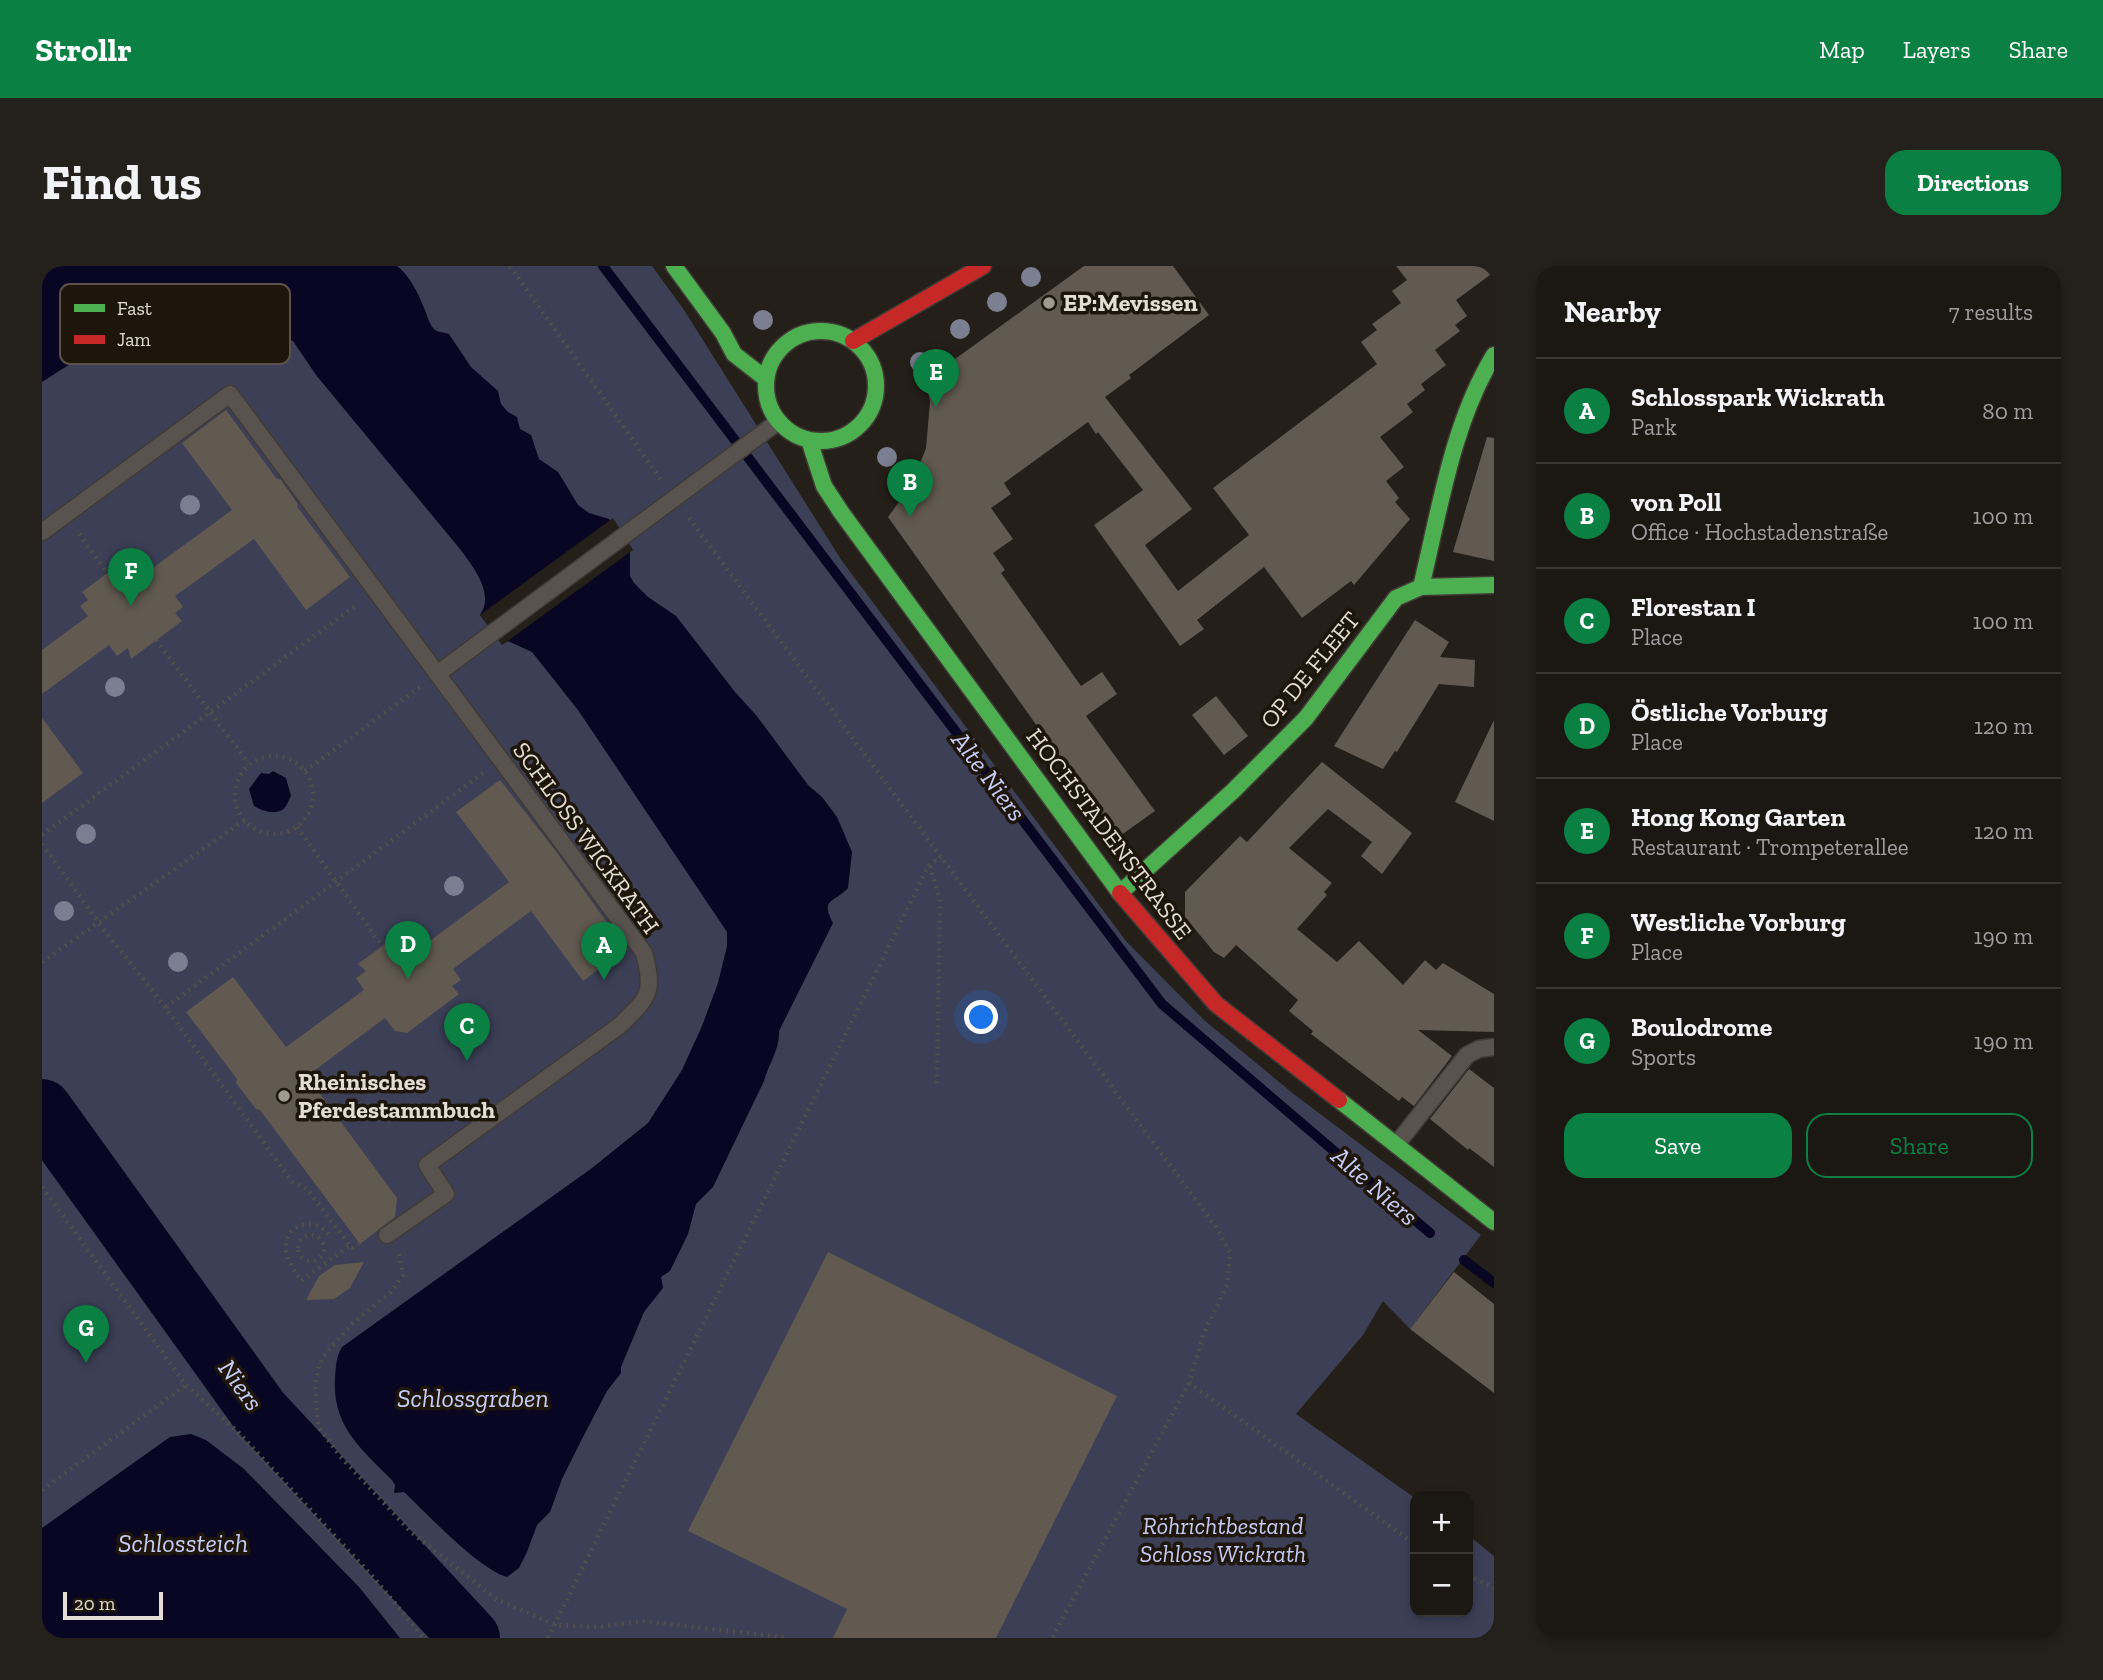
<!DOCTYPE html>
<meta charset="utf-8">
<style>
body{margin:0;font-family:"Zilla Slab",serif;background:#24201c;color:#f1f3f6}
.controls{position:absolute;right:21px;bottom:21px;display:grid;overflow:hidden;border-radius:14px;box-shadow:0 4px 10px #0003}
.controls button{width:63px;height:63px;display:grid;place-items:center;padding:0;border:0;border-bottom:2px solid #393633;background:#1b1713;color:#f1f3f6;font:35px sans-serif}
.scale{position:absolute;left:21px;bottom:18px;width:100px;box-sizing:border-box;padding-left:7px;border:4px solid #e3ddd5;border-top:0;font-size:19px;line-height:24px;white-space:nowrap;color:#e3ddd5;-webkit-text-stroke:5px #1f160b;paint-order:stroke}
.you{position:absolute;left:940px;top:752px;width:24px;height:24px;margin:-18px;border:5px solid #fff;border-radius:50%;background:#1a73e8;box-shadow:0 0 0 10px #1a73e833}
.badge{display:grid;place-items:center;width:46px;height:46px;border-radius:50%;background:#0b8043;color:#fff;font-size:23px;font-weight:700}
.pin{position:absolute;translate:-50% -58px;filter:drop-shadow(0 2px 4px #0008)}
.pin::after{content:'';position:absolute;top:37px;width:24px;height:21px;background:inherit;clip-path:polygon(0 0,100% 0,50% 100%)}
.list{margin:0;padding:0;list-style:none}
h2{display:flex;justify-content:space-between;align-items:center;height:91px;margin:0;padding:0 28px;font-size:30px}
h2 small{font-size:23px;font-weight:400;color:#a09fa0}
.list li{display:grid;grid-template-columns:46px 1fr auto;gap:21px;align-items:center;box-sizing:border-box;height:105px;padding:0 28px;border-top:2px solid #393633}
.list b{display:block;font-size:26px;white-space:nowrap}
.list p{margin:0;font-size:23px;white-space:nowrap;color:#a09fa0}
.list em{font-size:23px;font-style:normal;color:#a09fa0}
.actions{display:flex;gap:14px;padding:21px 28px}
.actions a{flex:1;padding:16px 0;border:2px solid #0b8043;border-radius:21px;text-align:center;font-size:24px;color:#0b8043}
.actions .main{background:#0b8043;color:#fff}
.map{position:relative;flex:none;width:1452px;height:1372px;overflow:hidden;border-radius:21px}
header{display:flex;align-items:center;gap:42px;box-sizing:border-box;height:98px;padding:0 35px;background:#0b8043;color:#fff}
header strong{font-size:33px}
nav{display:flex;gap:38px;margin-inline-start:auto;font-size:24px}
.intro{display:flex;align-items:center;justify-content:space-between;box-sizing:border-box;height:168px;padding:0 42px}
h1{margin:0;font-size:49px}
.button{padding:18px 32px;border-radius:21px;background:#0b8043;color:#fff;font-size:24px;font-weight:700}
main{display:flex;gap:42px;padding:0 42px}
aside{flex:1;background:#1b1713;border-radius:21px;box-shadow:0 4px 10px #0003}
.map>svg:first-child{display:block}
.green{fill:#3c3f56}
.water{fill:#080622}
.pier{fill:#241f19}
.lines{fill:none;stroke-linecap:round;stroke-linejoin:round}
.stream{stroke:#080622;stroke-width:10}
.river{stroke:#080622;stroke-width:60}
.building{fill:#625a50}
.lane-casing{stroke:#403b37;stroke-width:19}
.fast-casing{stroke:#403b37;stroke-width:19}
.jam-casing{stroke:#403b37;stroke-width:19}
.path{stroke:#524f4a;stroke-width:4.5;stroke-dasharray:2 5;stroke-linecap:butt}
.lane{stroke:#58534f;stroke-width:16}
.fast{stroke:#4caf50;stroke-width:16}
.jam{stroke:#c62828;stroke-width:16}
.tree{fill:#7c7e91}
.poi-dot{fill:#a09a93;stroke:#1f160b;stroke-width:2.5}
.labels{text-anchor:middle;stroke-width:7;stroke-linejoin:round;paint-order:stroke}
.poi-label{font-size:24px;font-weight:bold;fill:#e3ddd5;stroke:#1f160b;text-anchor:start}
.street-label{font-size:24px;fill:#e3ddd5;stroke:#1f160b}
.park-label{font-size:24px;font-style:italic;fill:#c4cbf4;stroke:#1f160b}
.water-label{font-size:26px;font-style:italic;fill:#c6cdf6;stroke:#1f160b}
.key{fill:#1f160b;stroke:#5a5248;stroke-width:2}
.key-label{font-size:19px;fill:#e3ddd5}
</style>
<header>
<strong>Strollr</strong>
<nav><a>Map</a><a>Layers</a><a>Share</a></nav>
</header>
<div class="intro"><h1>Find us</h1><a class="button">Directions</a></div>
<main>
<div class="map">
<svg width="1452" height="1372" viewBox="0 0 1452 1372">
<rect width="100%" height="100%" fill="#241f19"/>
<path class="green" d="M 0,0 L 610,0 L 642,44 L 800,295 L 1084,675 L 1162,754 L 1253,829 L 1439,969 L 1368,1063 L 1341,1035 L 1321,1069 L 1254,1148 L 1373,1232 L 1373,1346 L 1426,1346 L 1426,1269 L 1452,1290 L 1452,1372 L 0,1372 Z"/>
<path class="water" d="M 0,0 L 355,0 C 368,10 376,27 382,42 C 385,48 387,58 392,63 C 396,67 402,66 407,68 L 429,101 L 456,125 L 459,138 L 466,146 L 475,151 L 478,163 L 489,169 L 497,193 L 516,206 L 536,239 L 547,247 L 567,253 L 588,283 L 588,310 L 592,317 L 606,331 L 634,350 L 693,426 L 714,449 L 766,519 L 780,531 L 795,551 L 810,586 L 806,622 C 792,637 778,632 791,657 L 737,765 C 738,783 727,797 722,815 L 671,921 L 654,938 L 646,968 L 628,1005 L 619,1011 L 621,1022 L 602,1046 L 579,1101 L 579,1107 L 565,1125 L 541,1171 L 520,1213 L 508,1246 L 495,1259 L 485,1286 L 477,1302 L 465,1311 C 437,1303 385,1248 362,1226 L 352,1227 L 353,1219 L 350,1214 C 319,1183 290,1160 293,1112 C 294,1100 294,1091 300,1081 L 550,902 L 606,857 L 640,804 L 660,760 L 676,717 L 685,680 L 685,666 L 536,444 L 490,386 L 466,375 L 461,378 L 438,349 C 453,327 431,301 418,283 L 274,109 L 251,75 L 176,42 L 162,38 L 137,42 L 115,51 L 77,67 L 0,116 Z
M 231,505 L 244,512 L 249,530 C 247,533 246,537 244,540 C 237,551 220,545 212,540 L 207,523 L 219,507 L 227,508 Z
M 149,1168 L 164,1174 L 202,1203 L 317,1321 L 358,1372 L 0,1372 L 0,1262 L 128,1171 Z"/>
<path class="pier" d="M 571,252 L 591,284 L 460,379 L 438,349 Z"/>
<g class="lines">
<path class="stream" d="M 561,0 L 1120,738 L 1388,967
M 1422,994 L 1452,1017"/>
<path class="river" d="M 0,843 L 218,1146 L 428,1372"/>
</g>
<path class="building" d="M 1042,0 L 1131,0 L 1167,49 L 1087,109 L 1089,112 L 1063,131 L 1150,243 L 1103,279 L 1136,325 L 1207,269 L 1171,222 L 1335,98 L 1319,76 L 1335,64 L 1330,58 L 1359,37 L 1350,25 L 1365,14 L 1354,0 L 1452,0 L 1452,6 L 1414,34 L 1425,50 L 1413,59 L 1418,65 L 1393,84 L 1404,99 L 1379,118 L 1383,124 L 1365,138 L 1371,146 L 1338,171 L 1362,201 L 1344,215 L 1357,232 L 1353,236 L 1368,253 L 1312,319 L 1309,315 L 1260,352 L 1222,301 L 1155,354 L 1162,363 L 1138,380 L 1052,259 L 1101,224 L 1056,166 L 1054,168 L 1046,156 L 962,217 L 969,228 L 949,242 L 971,273 L 951,287 L 963,304 L 959,307 L 1039,420 L 1060,406 L 1075,428 L 1044,450 L 1113,545 L 1075,572 L 846,251 L 870,218 L 884,182 L 888,136 L 884,114 Z
M 184,144 L 234,212 L 239,214 L 255,237 L 256,242 L 308,311 L 264,344 L 212,273 L 133,330 L 141,341 L 133,347 L 140,355 L 89,393 L 86,382 L 75,390 L 67,379 L 0,428 L 0,384 L 46,350 L 38,340 L 46,334 L 40,326 L 91,288 L 102,288 L 112,301 L 190,244 L 140,177 Z
M 1445,171 L 1452,172 L 1452,295 L 1411,286 Z
M 1373,354 L 1407,376 L 1398,391 L 1433,394 L 1432,421 L 1397,418 L 1355,486 L 1353,485 L 1341,503 L 1292,480 Z
M 1174,430 L 1206,470 L 1182,489 L 1150,449 Z
M 0,452 L 41,507 L 0,537 Z
M 1452,454 L 1452,555 L 1413,536 Z
M 1280,496 L 1370,567 L 1340,608 L 1319,590 L 1330,576 L 1286,543 L 1247,582 L 1290,617 L 1282,626 L 1285,629 L 1255,663 L 1295,696 L 1317,675 L 1361,719 L 1383,694 L 1394,704 L 1401,697 L 1452,728 L 1452,766 L 1376,764 L 1410,790 L 1372,840 L 1360,831 L 1357,835 L 1269,768 L 1271,765 L 1247,745 L 1256,734 L 1194,679 L 1182,692 L 1172,686 L 1143,651 L 1143,626 L 1198,570 L 1205,576 Z
M 458,514 L 513,584 L 584,683 L 541,715 L 489,645 L 411,703 L 419,714 L 410,720 L 417,728 L 365,767 L 353,765 L 343,752 L 265,810 L 355,932 L 353,951 L 318,978 L 218,844 L 214,843 L 194,817 L 195,813 L 144,746 L 191,711 L 244,781 L 322,724 L 314,712 L 324,705 L 316,698 L 366,661 L 369,671 L 381,663 L 389,674 L 467,616 L 414,546 Z
M 1427,803 L 1452,822 L 1452,901 L 1427,882 L 1426,884 L 1388,853 Z
M 786,986 L 1075,1130 L 954,1372 L 791,1372 L 805,1343 L 646,1265 Z
M 322,996 L 308,1022 L 292,1033 L 264,1034 L 277,1010 L 293,999 Z
M 1412,1006 L 1452,1038 L 1452,1127 L 1368,1063 Z"/>
<g class="lines">
<defs>
<path id="lane" d="M 0,266 L 188,128 L 602,687 C 613,728 606,732 577,760 L 385,899 L 404,928 L 345,969
M 395,408 L 737,155
M 1354,879 L 1425,789 L 1437,783 L 1452,781"/>
<path id="fast" d="M 632,0 L 681,67 L 692,88 L 724,113
M724 120a55 55 0 1 1 110 0a55 55 0 1 1-110 0Z
M 767,174 L 782,220 L 799,246 L 1078,627
M 1379,321 C 1398,243 1410,158 1452,89
M 1078,627 L 1191,525 L 1264,452 L 1354,332 L 1379,321 L 1452,319
M 1297,834 L 1452,956"/>
<path id="jam" d="M 811,75 L 941,0
M 1078,627 L 1174,738 L 1297,834"/>
</defs>
<use href="#lane" class="lane-casing"/>
<use href="#fast" class="fast-casing"/>
<use href="#jam" class="jam-casing"/>
<path class="path" d="M 468,0 L 619,214
M 647,252 L 1174,961 L 1188,987 L 1185,1019 L 1161,1069 L 1147,1117 L 1010,1372
M 37,268 L 65,307
M 114,374 L 207,498
M193 529a39 39 0 1 1 78 0a39 39 0 1 1-78 0Z
M 263,505 L 378,421
M 255,561 L 340,680
M 0,569 L 316,338
M 0,578 L 56,656 L 124,742 L 250,916 L 265,923 L 310,982 L 322,974
M 888,600 L 898,634 L 895,819
M 0,696 L 203,554
M 124,741 L 441,507
M 0,921 L 144,1119 L 196,1166 L 331,1311 L 382,1372
M 287,968 C 273,950 241,957 244,984 C 245,995 253,1005 259,1015 L 308,979
M256 982a13 13 0 1 1 26 0a13 13 0 1 1-26 0Z
M 357,988 L 361,1009 L 349,1026 L 311,1057 L 284,1087 L 277,1099 L 273,1119 L 276,1160 L 298,1190 L 369,1266 L 454,1333 L 514,1359 L 557,1361 L 600,1355 L 747,1372
M 1147,1117 L 1373,1278
M 0,1224 L 144,1119
M 1426,1309 L 1452,1322
M 506,1372 L 887,599 L 899,591"/>
<use href="#lane" class="lane"/>
<use href="#fast" class="fast"/>
<use href="#jam" class="jam"/>
</g>
<g class="tree">
<circle cx="989" cy="11" r="10"/>
<circle cx="955" cy="36" r="10"/>
<circle cx="721" cy="54" r="10"/>
<circle cx="918" cy="63" r="10"/>
<circle cx="878" cy="96" r="10"/>
<circle cx="845" cy="191" r="10"/>
<circle cx="148" cy="239" r="10"/>
<circle cx="73" cy="421" r="10"/>
<circle cx="44" cy="568" r="10"/>
<circle cx="412" cy="620" r="10"/>
<circle cx="22" cy="645" r="10"/>
<circle cx="136" cy="696" r="10"/>
</g>
<g class="poi-dot">
<circle cx="1007" cy="37" r="7"/>
<circle cx="242" cy="830" r="7"/>
</g>
<g class="labels">
<g class="poi-label">
<text x="1021" y="45">EP:Mevissen</text>
<text x="256" y="824">Rheinisches<tspan x="256" dy="28">Pferdestammbuch</tspan></text>
</g>
<g class="street-label">
<text transform="translate(1268 404) rotate(-51)" y="8">OP DE FLEET</text>
<text transform="translate(1067 568) rotate(53)" y="8">HOCHSTADENSTRASSE</text>
<text transform="translate(544 572) rotate(54)" y="8">SCHLOSS WICKRATH</text>
</g>
<g class="park-label">
<text x="1181" y="1268">Röhrichtbestand<tspan x="1181" dy="28">Schloss Wickrath</tspan></text>
</g>
<g class="water-label">
<text transform="translate(947 510) rotate(53)" y="9">Alte Niers</text>
<text transform="translate(1333 920) rotate(41)" y="9">Alte Niers</text>
<text transform="translate(199 1119) rotate(54)" y="9">Niers</text>
<text x="431" y="1141">Schlossgraben</text>
<text x="141" y="1286">Schlossteich</text>
</g>
</g>
<rect x="18" y="18" width="230" height="80" rx="10" class="key"/>
<rect x="32" y="38" width="31" height="8" fill="#4caf50"/>
<rect x="32" y="69" width="31" height="9" fill="#c62828"/>
<g class="key-label">
<text x="75" y="49">Fast</text>
<text x="75" y="80">Jam</text>
</g>
</svg>
<div class="controls">
<button>+</button>
<button>−</button>
</div>
<div class="scale">20 m</div>
<div class="you"></div>
<div class="pin badge" style="left:562px;top:714px">A</div>
<div class="pin badge" style="left:868px;top:251px">B</div>
<div class="pin badge" style="left:425px;top:795px">C</div>
<div class="pin badge" style="left:366px;top:713px">D</div>
<div class="pin badge" style="left:894px;top:141px">E</div>
<div class="pin badge" style="left:89px;top:340px">F</div>
<div class="pin badge" style="left:44px;top:1097px">G</div>
</div>
<aside>
<h2>Nearby<small>7 results</small></h2>
<ul class="list">
<li><span class="badge">A</span><div><b>Schlosspark Wickrath</b><p>Park</p></div><em>80 m</em></li>
<li><span class="badge">B</span><div><b>von Poll</b><p>Office · Hochstadenstraße</p></div><em>100 m</em></li>
<li><span class="badge">C</span><div><b>Florestan I</b><p>Place</p></div><em>100 m</em></li>
<li><span class="badge">D</span><div><b>Östliche Vorburg</b><p>Place</p></div><em>120 m</em></li>
<li><span class="badge">E</span><div><b>Hong Kong Garten</b><p>Restaurant · Trompeterallee</p></div><em>120 m</em></li>
<li><span class="badge">F</span><div><b>Westliche Vorburg</b><p>Place</p></div><em>190 m</em></li>
<li><span class="badge">G</span><div><b>Boulodrome</b><p>Sports</p></div><em>190 m</em></li>
</ul>
<div class="actions"><a class="main">Save</a><a>Share</a></div>
</aside>
</main>
